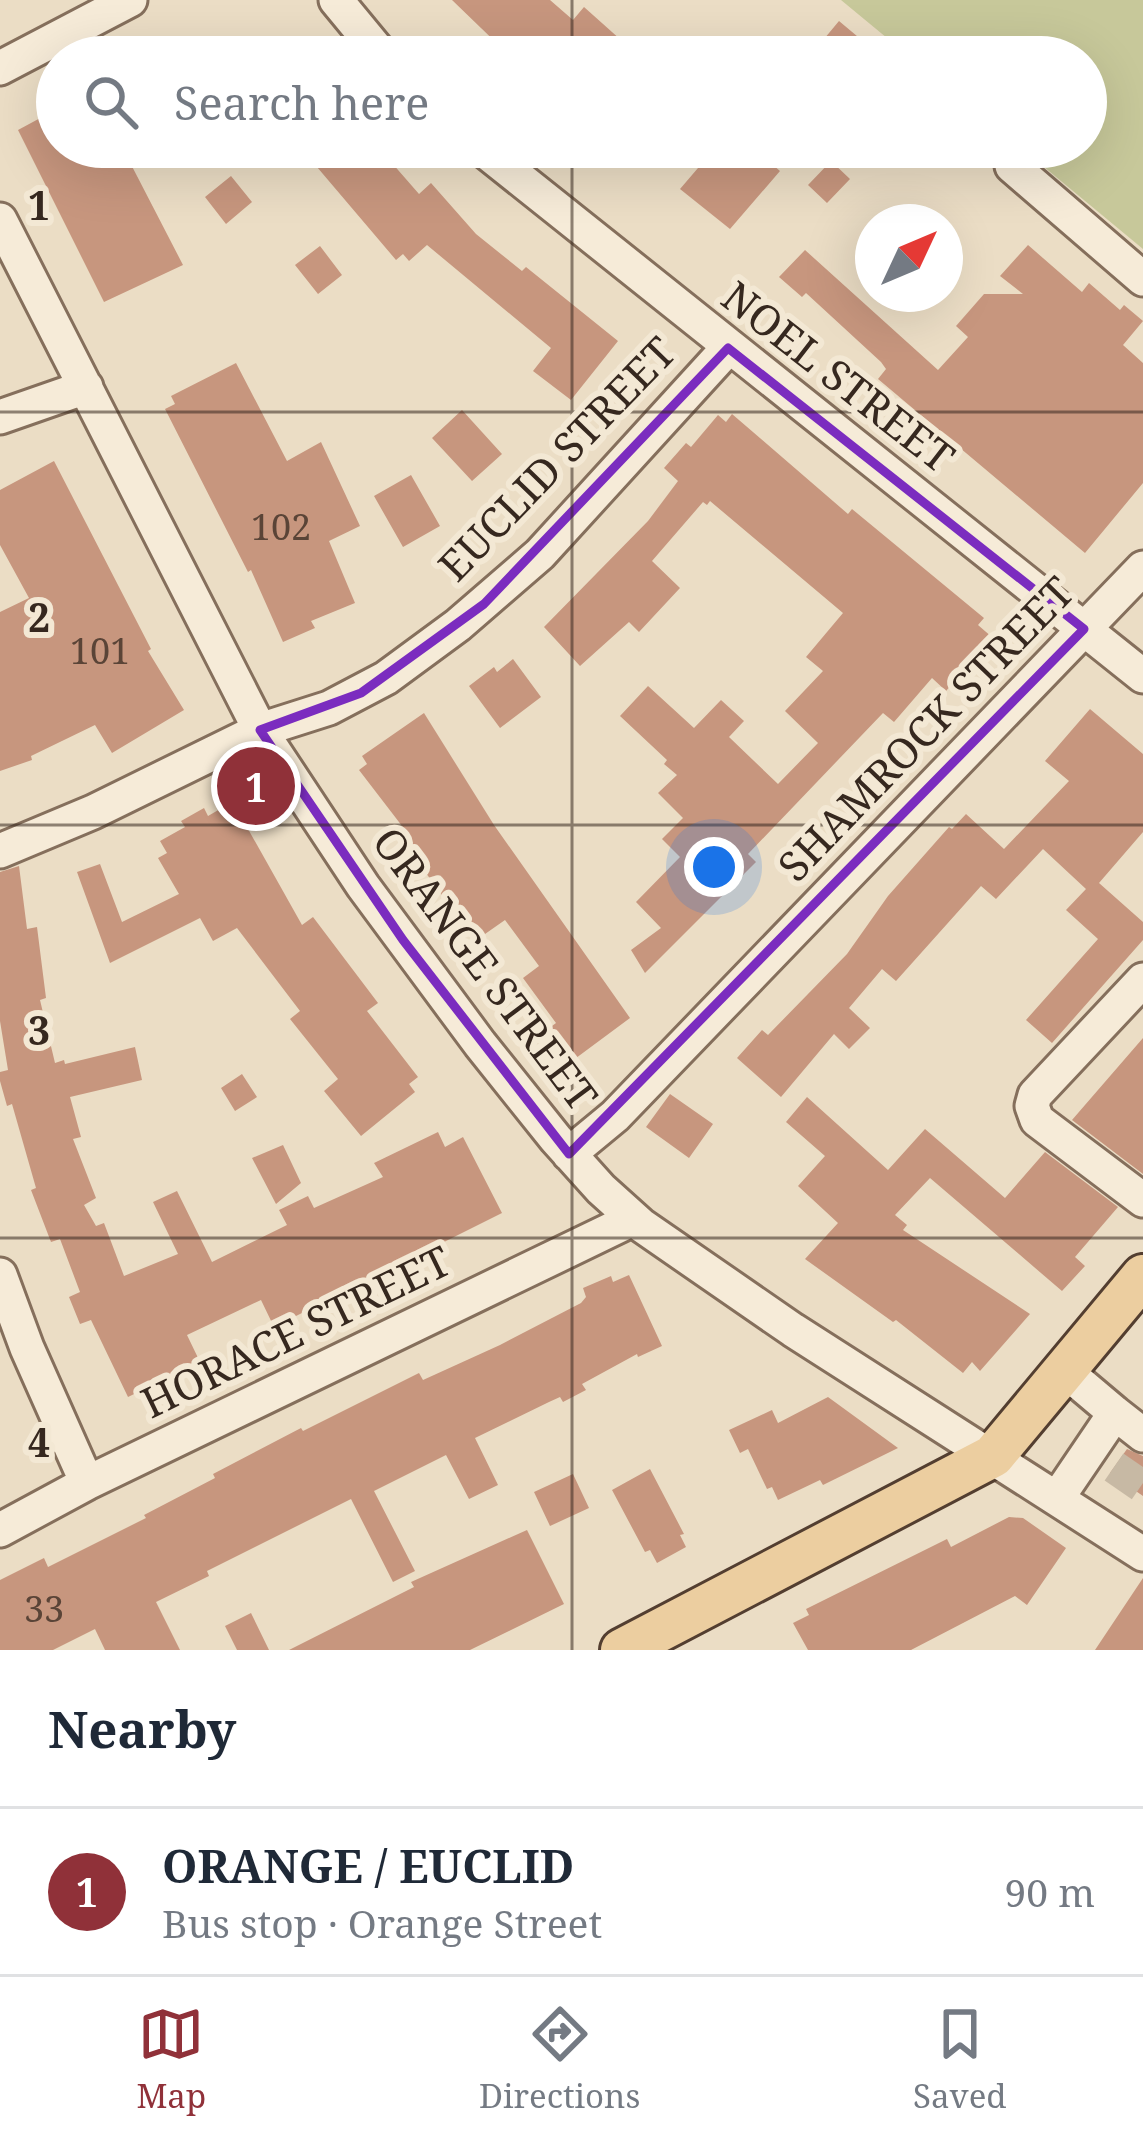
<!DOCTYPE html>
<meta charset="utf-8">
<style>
body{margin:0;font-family:"Noto Serif",serif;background:#f6f6f7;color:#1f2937}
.compass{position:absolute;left:855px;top:204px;width:108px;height:108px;border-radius:50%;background:#fff;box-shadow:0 12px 48px #0002;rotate:46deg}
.you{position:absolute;left:714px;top:867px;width:42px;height:42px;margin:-30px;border:9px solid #fff;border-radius:50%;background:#1a73e8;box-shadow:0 0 0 18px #1a73e833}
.badge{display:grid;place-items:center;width:78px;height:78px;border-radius:50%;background:#903139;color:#fff;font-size:39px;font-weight:700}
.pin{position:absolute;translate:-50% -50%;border:6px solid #fff;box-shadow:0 3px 12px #0006}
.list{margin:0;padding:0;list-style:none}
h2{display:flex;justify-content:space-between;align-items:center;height:156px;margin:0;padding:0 48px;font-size:51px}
h2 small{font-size:39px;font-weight:400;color:#747a83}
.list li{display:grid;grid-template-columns:78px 1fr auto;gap:36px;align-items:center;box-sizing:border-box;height:168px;padding:0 48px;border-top:3px solid #e0e1e3}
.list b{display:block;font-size:45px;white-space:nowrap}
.list p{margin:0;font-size:39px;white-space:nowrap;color:#747a83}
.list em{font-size:39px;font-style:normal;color:#747a83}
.icon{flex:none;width:66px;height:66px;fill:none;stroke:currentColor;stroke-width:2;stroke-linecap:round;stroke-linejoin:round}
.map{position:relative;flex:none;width:1143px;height:1650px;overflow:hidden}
.search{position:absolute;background:#fff;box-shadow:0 12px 48px #0002;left:36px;right:36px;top:36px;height:132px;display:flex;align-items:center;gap:30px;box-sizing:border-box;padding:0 42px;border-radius:66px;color:#747a83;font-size:45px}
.sheet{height:324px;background:#fff}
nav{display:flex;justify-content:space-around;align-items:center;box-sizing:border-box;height:168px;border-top:3px solid #e0e1e3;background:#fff;font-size:33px;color:#747a83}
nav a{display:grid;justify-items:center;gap:6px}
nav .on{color:#903139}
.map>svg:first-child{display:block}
.green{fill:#c7c89a}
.building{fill:#c7967e}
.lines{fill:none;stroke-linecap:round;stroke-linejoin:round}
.minor-tunnel{stroke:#c7b9a4;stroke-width:33;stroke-dasharray:33 16;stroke-linecap:butt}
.minor-casing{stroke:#856f5c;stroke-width:39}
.major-casing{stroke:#533e30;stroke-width:48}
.minor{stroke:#f6ebd8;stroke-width:33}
.major{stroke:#eccea0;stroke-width:42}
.marked{fill:none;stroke:#7b2cbf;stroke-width:9;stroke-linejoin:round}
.grid{fill:none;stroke:#36281f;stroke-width:3;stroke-opacity:0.55}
.labels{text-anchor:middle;stroke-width:12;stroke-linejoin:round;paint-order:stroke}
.number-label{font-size:36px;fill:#5a4437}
.street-label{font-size:42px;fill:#36281f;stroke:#f3e8d4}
.grid-label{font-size:39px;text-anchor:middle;font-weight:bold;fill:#36281f;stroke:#f3e8d4;stroke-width:12;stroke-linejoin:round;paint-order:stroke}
</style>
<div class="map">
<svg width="1143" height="1650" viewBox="0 0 1143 1650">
<rect width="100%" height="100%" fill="#ebddc5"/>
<path class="green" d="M 841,0 L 1143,0 L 1143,249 L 1020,147 L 1086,147 L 1086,57 L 910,57 Z"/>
<path class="building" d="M 452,0 L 550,0 L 573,20 L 584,7 L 640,57 L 511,57 Z
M 839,21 L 882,57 L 809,57 Z
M 57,109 L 57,147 L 122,147 L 183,265 L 104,302 L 18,130 Z
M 300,147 L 378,147 L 419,194 L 431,183 L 476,234 L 522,271 L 526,267 L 618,341 L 571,400 L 533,371 L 551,348 L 427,245 L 409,261 L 403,254 L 396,260 Z
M 716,147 L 752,147 L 780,171 L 730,229 L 680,189 Z
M 831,161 L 850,179 L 827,203 L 808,185 Z
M 231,176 L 252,202 L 226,224 L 205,197 Z
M 1028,245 L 1082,292 L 1089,283 L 1120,310 L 1124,305 L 1143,321 L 1123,345 L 1143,363 L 1143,483 L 1085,553 L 878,379 L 886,369 L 881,362 L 806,293 L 802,297 L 779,277 L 805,250 L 938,370 L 968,337 L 956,326 L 984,294 L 1023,294 L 1000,276 Z
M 320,246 L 342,275 L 318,294 L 295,265 Z
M 236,363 L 287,461 L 321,442 L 360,526 L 329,541 L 355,603 L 311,621 L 315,628 L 283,642 L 251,570 L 248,572 L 165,409 L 175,404 L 171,396 Z
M 462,410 L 502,454 L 472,481 L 432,438 Z
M 732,414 L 848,514 L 852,509 L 984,618 L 978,625 L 993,638 L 946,691 L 932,678 L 894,722 L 883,713 L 748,854 L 756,862 L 645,973 L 631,950 L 661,928 L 636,902 L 680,857 L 662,839 L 683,818 L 658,793 L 677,775 L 664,764 L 667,760 L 620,716 L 648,686 L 694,728 L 721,700 L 744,721 L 729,737 L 778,784 L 818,743 L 785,711 L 823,671 L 806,657 L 843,613 L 710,501 L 707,505 L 703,502 L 652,561 L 680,588 L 639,632 L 629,622 L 580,666 L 544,627 L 648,521 L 678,481 L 664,468 L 686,443 L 691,447 L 718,415 L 726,422 Z
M 54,461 L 151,649 L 148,651 L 184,710 L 112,753 L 95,725 L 31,756 L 32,760 L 0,771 L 0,612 L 29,598 L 0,545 L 0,490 Z
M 411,475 L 440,526 L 403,547 L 374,496 Z
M 513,659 L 541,697 L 500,728 L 469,686 L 494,667 L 497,672 Z
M 1090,709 L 1143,754 L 1143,832 L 1099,883 L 1143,922 L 1143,940 L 1052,1043 L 1026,1020 L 1098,939 L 1066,910 L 1086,889 L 1043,849 L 996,899 L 981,886 L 896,981 L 882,969 L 849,1008 L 870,1028 L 849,1049 L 834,1034 L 781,1097 L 737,1058 L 762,1030 L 768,1035 L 847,954 L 888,896 L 949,827 L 952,829 L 966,814 L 1004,849 L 1069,781 L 1045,761 Z
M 424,713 L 494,825 L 630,1018 L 572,1061 L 548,1029 L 556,1023 L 523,978 L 539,966 L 505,920 L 475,941 L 405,844 L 412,839 L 359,770 L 367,764 L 362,756 Z
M 227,805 L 237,823 L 243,820 L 302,925 L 313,917 L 378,1003 L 367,1011 L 418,1077 L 409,1084 L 415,1092 L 361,1136 L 324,1091 L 338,1079 L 290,1019 L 300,1011 L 237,928 L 213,941 L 200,918 L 110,963 L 77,872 L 100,864 L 122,922 L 179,894 L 158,858 L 167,853 L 160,841 L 185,827 L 181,821 L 204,808 L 208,816 Z
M 19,866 L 27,929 L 37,927 L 46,998 L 40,1000 L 55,1063 L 64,1060 L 65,1064 L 135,1047 L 142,1080 L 70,1097 L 81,1137 L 73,1139 L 96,1198 L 84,1205 L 96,1226 L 104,1223 L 124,1276 L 178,1254 L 153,1202 L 177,1191 L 212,1262 L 287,1225 L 279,1210 L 308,1196 L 314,1208 L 383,1177 L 374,1163 L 438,1132 L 445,1147 L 463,1137 L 502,1213 L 274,1327 L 261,1300 L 187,1335 L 200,1362 L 128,1397 L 91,1320 L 80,1324 L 69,1297 L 80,1292 L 60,1239 L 51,1242 L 31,1190 L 36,1188 L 12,1104 L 7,1106 L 0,1081 L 0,1072 L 8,1070 L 0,1021 L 0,872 Z
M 1143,1038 L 1143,1174 L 1072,1120 Z
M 242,1074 L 257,1097 L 235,1111 L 221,1088 Z
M 670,1094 L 713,1124 L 689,1158 L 646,1127 Z
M 807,1097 L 888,1170 L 925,1129 L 1005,1198 L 1045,1152 L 1118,1207 L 1075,1257 L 1085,1266 L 1062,1291 L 930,1178 L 895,1215 L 907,1225 L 903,1230 L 1030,1314 L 980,1371 L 972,1362 L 963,1373 L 896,1320 L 893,1322 L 805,1259 L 838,1223 L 798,1186 L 825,1156 L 786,1122 Z
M 283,1145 L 301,1183 L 276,1204 L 252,1158 Z
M 629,1275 L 662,1346 L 638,1357 L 637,1354 L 582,1384 L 586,1390 L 563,1402 L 560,1397 L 549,1402 L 475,1438 L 498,1485 L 469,1499 L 446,1455 L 374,1491 L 415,1571 L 393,1582 L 351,1499 L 207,1571 L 209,1576 L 156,1602 L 180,1650 L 105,1650 L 95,1629 L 53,1650 L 0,1650 L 0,1580 L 44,1558 L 48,1567 L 146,1518 L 144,1515 L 215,1478 L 213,1474 L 301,1428 L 303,1431 L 419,1373 L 423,1380 L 500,1345 L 581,1303 L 586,1297 L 583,1288 L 611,1276 L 613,1282 Z
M 828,1397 L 898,1448 L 823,1485 L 820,1480 L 778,1500 L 772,1487 L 767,1489 L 748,1449 L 740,1453 L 729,1430 L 772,1410 L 778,1423 Z
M 1127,1449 L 1143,1456 L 1143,1496 L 1110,1473 Z
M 650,1469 L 684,1534 L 680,1535 L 686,1547 L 657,1563 L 650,1550 L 645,1552 L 612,1490 Z
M 573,1474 L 589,1508 L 550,1526 L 534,1492 Z
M 1009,1517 L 1023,1518 L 1066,1548 L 1027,1605 L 1015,1596 L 911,1650 L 808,1650 L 793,1623 L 809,1615 L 806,1609 L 947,1539 L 951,1547 Z
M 527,1530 L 564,1604 L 470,1650 L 289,1650 L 414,1587 L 411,1582 Z
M 1143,1578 L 1143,1650 L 1095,1650 Z
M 251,1613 L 269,1650 L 237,1650 L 225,1626 Z"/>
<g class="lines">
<path class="minor-tunnel" d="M 1114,1467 L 1143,1487"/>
<defs>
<path id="minor" d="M 336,0 L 383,57
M 0,68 L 130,0
M 480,147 L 1143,676
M 1012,166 L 1143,279
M 0,220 L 260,730 L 363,886 L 480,1044 L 556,1139 L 601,1189 L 641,1225 L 793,1330 L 1143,1554
M 0,417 L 86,387
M 0,851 L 93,812 L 260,730 L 329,708 L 386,678 L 458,625 L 540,554 L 728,348
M 1143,980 L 1035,1095 L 1032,1106 L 1037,1120 L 1143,1200
M 569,1154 L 615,1116 L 1143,568
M 0,1275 L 27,1348 L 87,1483
M 1064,1370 L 1115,1413
M 1058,1497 L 1115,1413 L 1143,1435
M 0,1530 L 87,1483 L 633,1219"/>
<path id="major" d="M 622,1650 L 993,1456 L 1143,1276"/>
</defs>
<use href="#minor" class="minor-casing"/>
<use href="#major" class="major-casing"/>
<use href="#minor" class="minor"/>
<use href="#major" class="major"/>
</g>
<path class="marked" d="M 728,348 L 1084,629 L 569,1154 L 403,940 L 260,730 L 361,693 L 484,604 Z"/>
<path class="grid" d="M 572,0 L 572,57M 572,147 L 572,1650M 0,412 L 1143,412M 0,825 L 1143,825M 0,1238 L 1143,1238"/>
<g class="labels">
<g class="number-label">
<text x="281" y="540">102</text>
<text x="100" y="664">101</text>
<text x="44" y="1622">33</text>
</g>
<g class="street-label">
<text transform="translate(838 377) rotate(38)" y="15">NOEL STREET</text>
<text transform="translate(557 459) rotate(-46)" y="15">EUCLID STREET</text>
<text transform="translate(926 729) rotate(-46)" y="15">SHAMROCK STREET</text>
<text transform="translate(485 969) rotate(53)" y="15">ORANGE STREET</text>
<text transform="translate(296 1332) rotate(-26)" y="15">HORACE STREET</text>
</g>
</g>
<g class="grid-label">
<text x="39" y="220">1</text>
<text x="39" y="632">2</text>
<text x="39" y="1045">3</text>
<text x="39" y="1457">4</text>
</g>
</svg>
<svg class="compass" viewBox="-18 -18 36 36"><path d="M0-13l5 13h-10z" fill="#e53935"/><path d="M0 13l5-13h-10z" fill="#747a83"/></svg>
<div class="you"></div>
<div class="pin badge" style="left:256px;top:786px">1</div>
<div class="search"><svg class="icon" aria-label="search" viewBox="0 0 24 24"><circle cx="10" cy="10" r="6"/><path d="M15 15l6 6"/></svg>Search here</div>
</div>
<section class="sheet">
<h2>Nearby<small></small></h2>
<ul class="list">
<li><span class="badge">1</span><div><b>ORANGE / EUCLID</b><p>Bus stop · Orange Street</p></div><em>90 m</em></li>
</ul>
</section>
<nav>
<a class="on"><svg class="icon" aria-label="map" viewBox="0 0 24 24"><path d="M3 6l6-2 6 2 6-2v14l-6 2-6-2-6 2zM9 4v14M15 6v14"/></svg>Map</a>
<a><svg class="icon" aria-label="directions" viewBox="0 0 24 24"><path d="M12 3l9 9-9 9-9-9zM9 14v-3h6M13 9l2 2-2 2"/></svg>Directions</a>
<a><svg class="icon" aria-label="saved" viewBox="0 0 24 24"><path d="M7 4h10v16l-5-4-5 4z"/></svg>Saved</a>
</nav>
